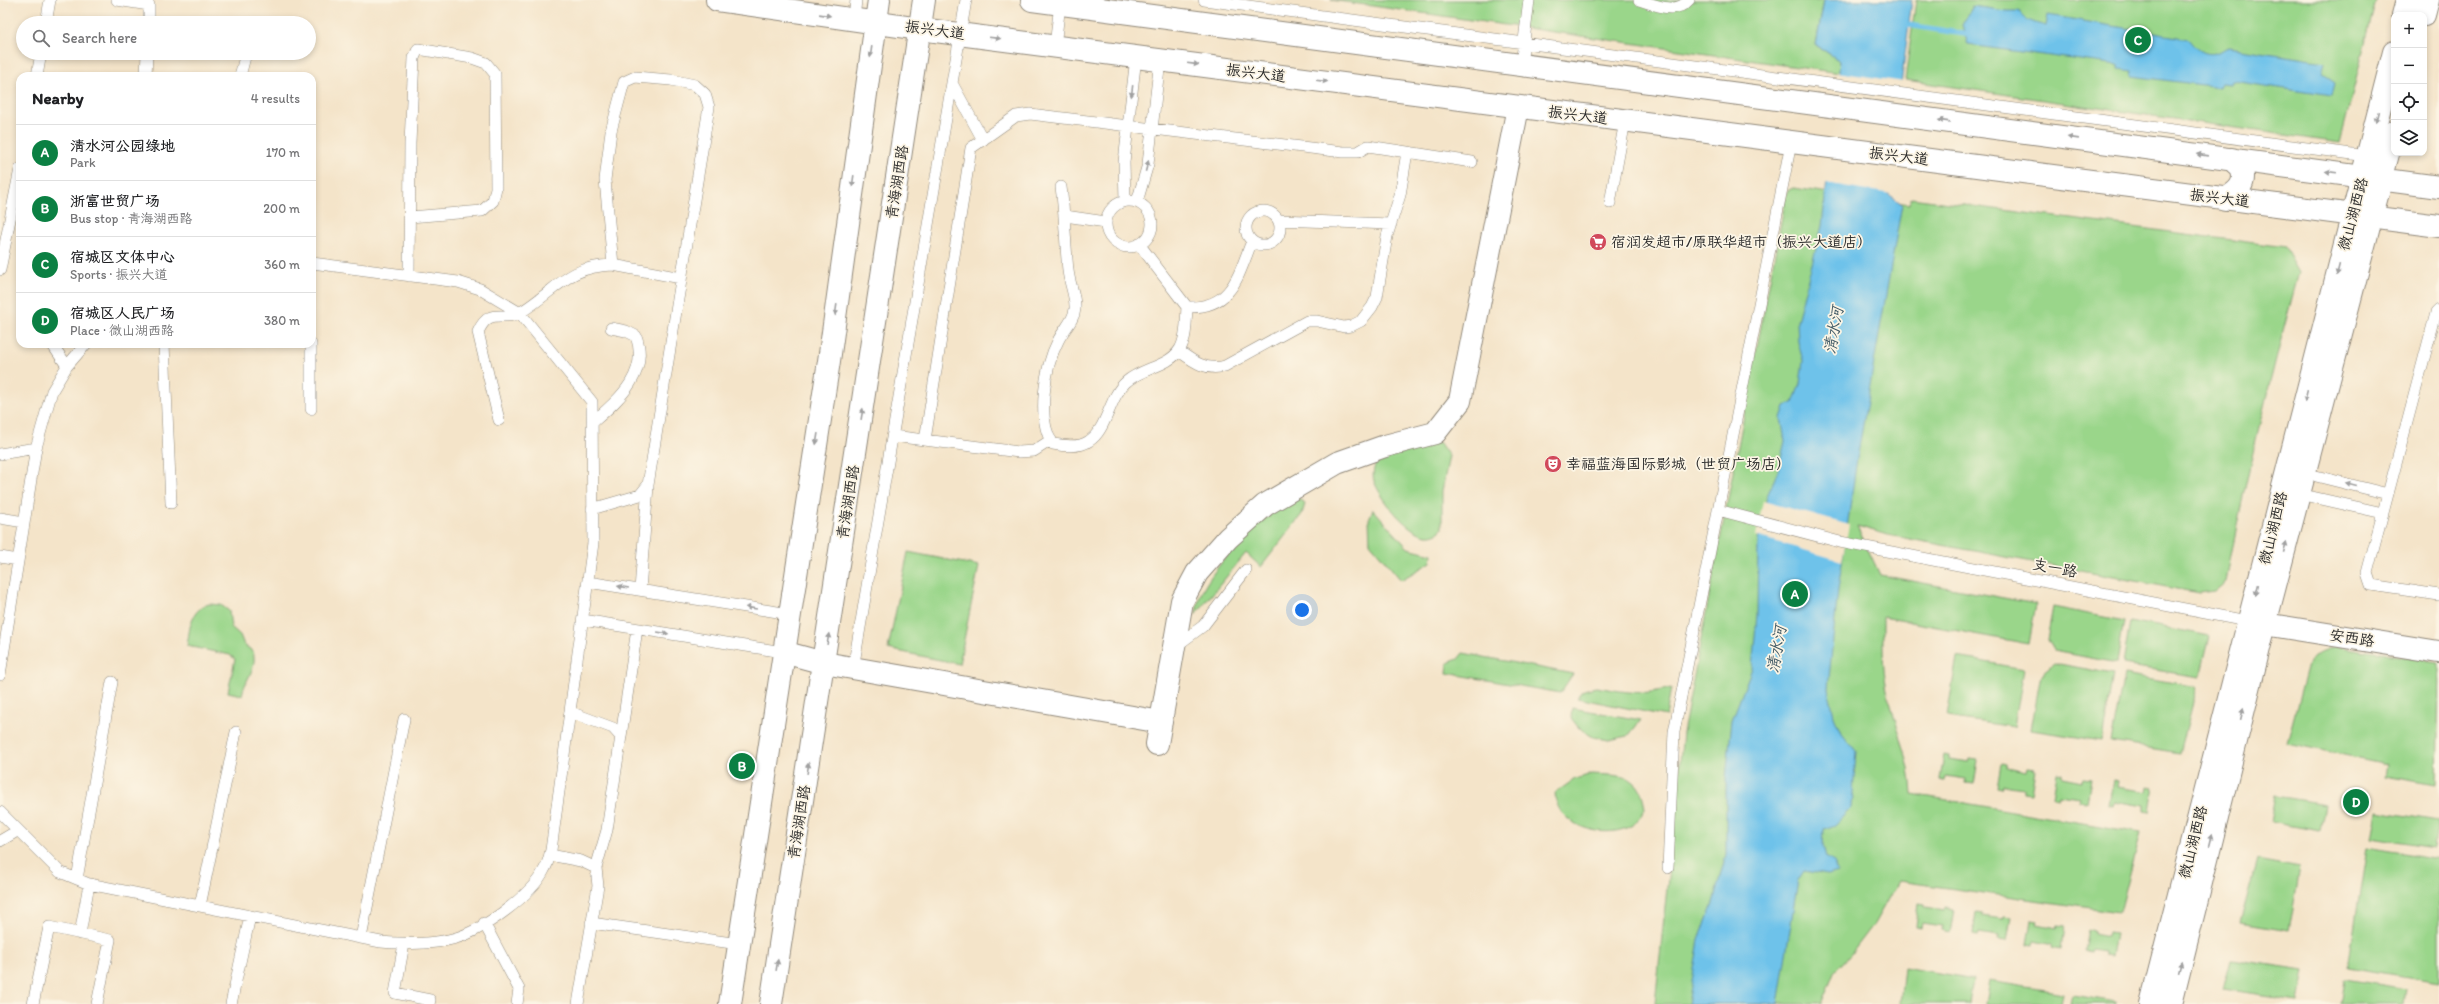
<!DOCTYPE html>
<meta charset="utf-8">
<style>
body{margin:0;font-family:Itim,"LXGW WenKai TC",sans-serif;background:#f6f6f6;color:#202124}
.controls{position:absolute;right:12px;top:12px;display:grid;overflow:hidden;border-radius:8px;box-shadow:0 2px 6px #0003}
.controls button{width:36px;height:36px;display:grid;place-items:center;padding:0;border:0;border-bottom:1px solid #e0e0e0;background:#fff;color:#202124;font:20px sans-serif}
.you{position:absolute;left:1302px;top:610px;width:14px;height:14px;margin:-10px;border:3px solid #fff;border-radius:50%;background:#1a73e8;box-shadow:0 0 0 6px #1a73e833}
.badge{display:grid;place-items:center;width:26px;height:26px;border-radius:50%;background:#0b8043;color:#fff;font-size:13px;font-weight:700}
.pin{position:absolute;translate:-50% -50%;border:2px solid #fff;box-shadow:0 1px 4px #0006}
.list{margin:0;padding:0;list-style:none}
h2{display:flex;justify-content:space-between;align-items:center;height:52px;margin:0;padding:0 16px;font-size:17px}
h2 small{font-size:13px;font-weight:400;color:#757577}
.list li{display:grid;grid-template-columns:26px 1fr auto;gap:12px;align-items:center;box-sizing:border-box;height:56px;padding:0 16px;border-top:1px solid #e0e0e0}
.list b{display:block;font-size:15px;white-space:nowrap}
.list p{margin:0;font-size:13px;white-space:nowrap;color:#757577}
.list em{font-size:13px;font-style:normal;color:#757577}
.icon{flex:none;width:22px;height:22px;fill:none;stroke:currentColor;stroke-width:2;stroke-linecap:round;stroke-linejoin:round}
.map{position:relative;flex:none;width:2439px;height:1004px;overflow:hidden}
.search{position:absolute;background:#fff;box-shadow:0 2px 6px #0003;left:16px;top:16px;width:300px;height:44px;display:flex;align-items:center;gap:10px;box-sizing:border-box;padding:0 14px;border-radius:22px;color:#757577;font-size:15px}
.panel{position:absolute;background:#fff;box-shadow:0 2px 6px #0003;left:16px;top:72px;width:300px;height:276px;border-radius:12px}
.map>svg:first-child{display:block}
.green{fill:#9ad68a;stroke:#62805a}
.water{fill:#6ec2ea;stroke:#4c768a}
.pier{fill:#f4e4c9}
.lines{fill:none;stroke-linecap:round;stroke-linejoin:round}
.stream{stroke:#6ec2ea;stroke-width:5.5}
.lane-casing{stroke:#90887a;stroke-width:12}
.street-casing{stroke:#90887a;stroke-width:24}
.secondary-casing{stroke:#90887a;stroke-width:24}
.primary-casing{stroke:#90887a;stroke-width:24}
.lane{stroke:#fff;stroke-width:11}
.street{stroke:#fff;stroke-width:22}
.secondary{stroke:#fff;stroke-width:22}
.primary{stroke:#fff;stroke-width:22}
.oneway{fill:#a0a0a0}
.labels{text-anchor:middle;stroke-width:3.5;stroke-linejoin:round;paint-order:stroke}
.street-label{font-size:15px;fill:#2b2b2b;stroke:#fcf5e5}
.poi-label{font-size:15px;fill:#2b2b2b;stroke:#fcf5e5;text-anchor:start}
.water-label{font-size:16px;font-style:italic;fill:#3f5864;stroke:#fcf5e5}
</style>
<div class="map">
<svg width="2439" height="1004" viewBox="0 0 2439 1004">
<rect width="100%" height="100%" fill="#fcf5e5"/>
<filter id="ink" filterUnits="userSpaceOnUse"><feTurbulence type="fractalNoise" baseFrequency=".025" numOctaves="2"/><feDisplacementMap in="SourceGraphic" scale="8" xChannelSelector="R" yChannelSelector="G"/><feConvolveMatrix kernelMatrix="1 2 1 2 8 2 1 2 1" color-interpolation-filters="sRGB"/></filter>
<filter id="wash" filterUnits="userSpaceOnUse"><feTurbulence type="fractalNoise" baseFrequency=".012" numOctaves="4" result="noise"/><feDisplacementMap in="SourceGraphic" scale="16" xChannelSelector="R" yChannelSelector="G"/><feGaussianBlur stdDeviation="0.9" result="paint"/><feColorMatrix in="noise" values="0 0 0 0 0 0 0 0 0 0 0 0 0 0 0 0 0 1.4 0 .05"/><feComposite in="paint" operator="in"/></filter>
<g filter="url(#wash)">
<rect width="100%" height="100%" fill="#f4e4c9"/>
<path class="green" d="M 1331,0 L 1824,0 L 1816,45 L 1840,61 L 1839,73 Z
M 1916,0 L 2376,0 L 2340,143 L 1905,80 Z
M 1793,188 L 1910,204 L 1911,198 L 2285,247 L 2299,272 C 2271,375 2245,477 2226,582 L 2215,591 L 2199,593 L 1888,535 L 1857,526 L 1880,575 L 2036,604 L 2029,644 L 1883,617 C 1883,641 1882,667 1887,690 C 1895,725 1911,759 1912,794 L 2141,833 L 2120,912 L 1898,881 L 1874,924 L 1851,954 L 1834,972 L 1821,1004 L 1655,1004 L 1683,733 L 1787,191 Z
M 1439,442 L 1449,456 L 1442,491 L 1442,529 C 1421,553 1381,500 1374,481 C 1372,474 1374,467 1377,460 Z
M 1298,498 L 1305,504 L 1302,514 L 1261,567 L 1246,553 L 1195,615 C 1197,608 1198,601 1201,594 C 1215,563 1266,510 1298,498 Z
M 1373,509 L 1408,548 L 1432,554 L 1431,562 L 1401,580 L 1370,543 L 1369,519 Z
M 908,552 L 979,566 L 959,664 L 888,649 Z
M 209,604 L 221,605 L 229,611 L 231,627 L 240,635 L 244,645 L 253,651 C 258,668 245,679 242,695 L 228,692 L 235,659 L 230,655 L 187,646 C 190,628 190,610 209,604 Z
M 2053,607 L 2124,621 L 2117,663 L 2054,651 L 2047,639 Z
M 2130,621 L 2210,636 L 2200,677 L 2123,665 Z
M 2335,646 L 2439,662 L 2437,785 L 2385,776 L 2387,764 L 2287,743 L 2309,661 L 2314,655 Z
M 1463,653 L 1573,674 L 1560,693 L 1447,673 L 1448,663 L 1458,659 Z
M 1957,657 L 2024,669 L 2014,727 L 1947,717 Z
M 2054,663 L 2113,674 L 2102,741 L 2031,730 L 2041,674 Z
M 2124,674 L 2197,687 L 2180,753 L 2111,742 Z
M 1596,687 C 1626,692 1642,696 1671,688 L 1666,716 L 1577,698 L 1584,690 Z
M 1572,708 L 1641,720 L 1628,736 L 1609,740 L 1593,737 L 1579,728 L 1571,718 Z
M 1944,755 L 1949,756 L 1949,759 L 1969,762 L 1970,759 L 1978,760 L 1974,784 L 1966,783 L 1966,779 L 1946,776 L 1945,780 L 1940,779 Z
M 2001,763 L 2006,764 L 2006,767 L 2026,771 L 2027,768 L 2035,769 L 2031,793 L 2023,792 L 2023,788 L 2003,785 L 2002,788 L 1997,787 Z
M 2057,773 L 2062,774 L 2062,777 L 2082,781 L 2083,778 L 2091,779 L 2087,802 L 2078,801 L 2079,797 L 2059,794 L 2058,798 L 2053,797 Z
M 1592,774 C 1623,776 1641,773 1645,809 C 1642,814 1638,821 1634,824 C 1608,842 1555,827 1555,793 L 1575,779 Z
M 2113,780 L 2118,781 L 2117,787 L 2147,792 L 2148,786 L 2154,787 L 2150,812 L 2144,811 L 2144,806 L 2115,801 L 2114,805 L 2109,804 Z
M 2275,796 L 2325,804 L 2320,831 L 2270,822 Z
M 2377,811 L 2438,821 L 2434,848 L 2372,838 Z
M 2367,847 L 2439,859 L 2439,982 L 2348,967 Z
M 2257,860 L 2300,868 L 2289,931 L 2240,923 Z
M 1919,903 L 1925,904 L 1925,907 L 1945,910 L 1945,907 L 1954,909 L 1950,933 L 1941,931 L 1942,927 L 1922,924 L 1921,928 L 1916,927 Z
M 1976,912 L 1982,913 L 1982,916 L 2002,919 L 2003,916 L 2011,917 L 2007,941 L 1998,940 L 1999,936 L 1979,933 L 1978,936 L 1973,935 Z
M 2031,920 L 2037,921 L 2036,924 L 2056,928 L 2057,925 L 2065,926 L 2062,950 L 2053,948 L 2053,945 L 2034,941 L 2033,945 L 2027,944 Z
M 2088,929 L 2094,931 L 2094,934 L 2107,937 L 2108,933 L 2115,934 L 2111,956 L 2104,955 L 2104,952 L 2092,950 L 2091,953 L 2084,951 Z
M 2231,959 L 2304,970 L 2298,1001 L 2223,990 Z
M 1904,967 L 1973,979 L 1969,1004 L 1900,1004 Z
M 2344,979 L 2406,989 L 2404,1004 L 2340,1004 Z
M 1989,981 L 2063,993 L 2061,1004 L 1985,1004 Z
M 2073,995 L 2116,1002 L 2116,1004 L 2071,1004 Z"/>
<path class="water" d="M 1824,0 L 1912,0 L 1887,193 L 1902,204 L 1857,459 L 1838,590 L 1828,688 L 1834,716 L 1841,733 L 1856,751 L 1852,807 L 1835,825 L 1824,829 L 1823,845 L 1826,857 L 1835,863 L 1838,872 L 1828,875 L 1804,871 L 1798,880 L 1778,1004 L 1688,1004 L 1699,940 L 1713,903 L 1726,854 L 1726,778 L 1732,720 L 1752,668 L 1757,615 L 1758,540 L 1767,496 L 1778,471 L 1785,441 L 1781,418 L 1785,406 L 1793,403 L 1800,384 L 1803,361 L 1798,342 L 1797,321 L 1822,226 L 1840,61 L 1816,45 Z
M 1973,6 L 2007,11 L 2019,11 C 2025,21 2035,23 2046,26 L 2048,15 L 2189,39 C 2196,48 2203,56 2216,53 C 2221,52 2224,48 2229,47 L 2324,62 L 2321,73 L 2335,83 L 2332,96 L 2232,81 L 2231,84 L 2221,83 L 2219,87 L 2131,76 L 2132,71 L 2118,69 L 2118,65 L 1968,45 L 1962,25 Z"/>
<path class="pier" d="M 1837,72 L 1904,82 L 1889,192 L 1891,194 L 1825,183 Z
M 1763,501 L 1849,525 L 1842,561 L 1756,536 Z"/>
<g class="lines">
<path class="stream" d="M 1902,24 L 1971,35"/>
</g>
</g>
<g filter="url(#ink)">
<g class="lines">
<defs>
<path id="lane" d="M 117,0 L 149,5 L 149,23
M 1204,0 L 2367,156
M 1639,0 C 1655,5 1676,15 1689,0
M 854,19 L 856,0
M 46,23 L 50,0
M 1055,46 L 1060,4
M 1521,65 L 1529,0
M 37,76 L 41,53
M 146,76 L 147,53
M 240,76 L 246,53
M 953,85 L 983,140
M 1061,187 C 1065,215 1065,242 1068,270 C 1069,283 1076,296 1075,309 C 1074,321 1063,330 1058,341 C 1045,366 1036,420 1053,444 C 1064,446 1080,448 1089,441 C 1107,430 1109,397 1126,382 C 1141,368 1169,367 1180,349 C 1187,338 1186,319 1187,307
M 1125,201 L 1124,162 L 1136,57
M1106 224a23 23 0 1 1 46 0a23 23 0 1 1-46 0Z
M 1137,202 L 1148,164 L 1160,60
M 1610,203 L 1625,121
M1246 228a17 17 0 1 1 34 0a17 17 0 1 1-34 0Z
M 1065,216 L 1106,222
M 1278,220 L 1391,224
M 1139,244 L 1187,307 C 1232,309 1238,276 1252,241
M 613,265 L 681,278
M 0,270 L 20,169
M 409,276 L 410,143 L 414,58 L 418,49 L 472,58 L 486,63 L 495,74 L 496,188 L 493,201 L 482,211 L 410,217
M 2439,310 L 2436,313 L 2367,573 L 2371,585 L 2439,595
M 52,344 L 67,366
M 164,344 L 171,503
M 311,344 L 311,409
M 1179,351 C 1194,362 1206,371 1225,366 L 1307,321 L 1317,321 L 1344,327 L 1351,326 L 1361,321 L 1372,307 L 1377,297 L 1387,236 L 1400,195 L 1407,152
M 499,420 L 478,332 C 490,305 503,323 521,312 C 557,290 567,266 613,265 L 605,180 L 611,131 L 624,82 L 635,77 L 671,80 L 695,85 L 705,94 L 709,107 L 648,485 L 640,495 L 592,509
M 592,423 C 618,400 650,374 636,336 L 626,331 L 611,328
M 893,436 L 1019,452 L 1034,451 L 1051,440
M 925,440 L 971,148 L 1016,116 L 1030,114 L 1343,152 L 1358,152 L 1368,146 L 1472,162
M 0,454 L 36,448
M 2304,473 L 2388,494
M 2299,494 L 2383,513
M 1718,510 L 1840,542 L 2252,622
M 0,518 L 24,522
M 0,557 L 18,560
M 588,582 L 790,614
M 640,590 L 648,486
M 583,620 L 783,652
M 1176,646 L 1203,626 L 1246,570
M 853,669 L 966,0
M 0,675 L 36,448 L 52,391 L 67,366 L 86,344
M 570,712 L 613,728 L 621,737
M 0,812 L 60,872 L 89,884 L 381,942 C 406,944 432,945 456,938 C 483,930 532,895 544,870 C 548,864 549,857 551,850 L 593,543 L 592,402 L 520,313 L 480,289 L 458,282 L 312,263
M 0,841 L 17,831
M 550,855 L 581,861 L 596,868 L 598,886 L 578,1004
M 596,868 L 607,830 L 637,629
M 1668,868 L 1674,732 L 1791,143
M 77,879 L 112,682
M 200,906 L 236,732
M 484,923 L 519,989 L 517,1004
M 591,923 L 739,944
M 80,934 L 89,884
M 361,938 L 404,719
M 404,944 L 395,993 L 430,1000 L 429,1004
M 33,1004 L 49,927 L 110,940 L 97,1004
M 231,1004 L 250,916"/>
<path id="street" d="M 2265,624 L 2439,652
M 783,652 L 824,663 L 1161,722
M 1157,744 L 1182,601 L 1197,573 L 1228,538 L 1265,505 L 1337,463 L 1385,446 L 1435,433 L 1460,401 L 1518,107"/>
<path id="secondary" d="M 717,0 L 920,29 L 2439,226
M 1032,0 L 2439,187
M 2403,15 L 2407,0
M 2424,15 L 2428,0
M 2225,199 C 2239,191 2247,183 2241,167 L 2232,159
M 2151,1004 L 2394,52
M 2171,1004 L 2265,624 L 2394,131"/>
<path id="primary" d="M 730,1004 L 829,361 L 879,0
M 771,1004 L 924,0"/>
</defs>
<use href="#lane" class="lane-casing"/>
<use href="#street" class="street-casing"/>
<use href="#secondary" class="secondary-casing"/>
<use href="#primary" class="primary-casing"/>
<use href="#lane" class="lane"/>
<use href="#street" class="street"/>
<use href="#secondary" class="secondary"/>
<use href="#primary" class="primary"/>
</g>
<defs><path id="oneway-solid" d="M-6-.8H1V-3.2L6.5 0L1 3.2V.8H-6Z"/></defs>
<g class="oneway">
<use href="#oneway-solid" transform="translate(825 15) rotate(8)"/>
<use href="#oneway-solid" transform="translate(995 38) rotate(7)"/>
<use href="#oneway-solid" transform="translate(871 52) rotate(98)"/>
<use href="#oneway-solid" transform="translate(1193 64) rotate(7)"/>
<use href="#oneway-solid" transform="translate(1322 81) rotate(7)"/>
<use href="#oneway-solid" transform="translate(1132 91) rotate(97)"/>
<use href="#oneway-solid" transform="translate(2377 117) rotate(104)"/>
<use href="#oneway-solid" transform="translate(1944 121) rotate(-172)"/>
<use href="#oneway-solid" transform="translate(2073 138) rotate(-172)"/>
<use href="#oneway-solid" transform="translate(2202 155) rotate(-172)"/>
<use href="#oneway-solid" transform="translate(1147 166) rotate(-75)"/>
<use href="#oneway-solid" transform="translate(2331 172) rotate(-173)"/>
<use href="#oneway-solid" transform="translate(853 181) rotate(98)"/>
<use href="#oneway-solid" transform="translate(2338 270) rotate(104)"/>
<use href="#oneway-solid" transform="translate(836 310) rotate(98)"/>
<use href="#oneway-solid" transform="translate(2306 396) rotate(104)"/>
<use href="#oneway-solid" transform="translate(862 414) rotate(-81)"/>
<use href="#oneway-solid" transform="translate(817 439) rotate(99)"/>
<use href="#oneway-solid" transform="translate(2351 484) rotate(-166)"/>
<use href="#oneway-solid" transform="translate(2285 547) rotate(-75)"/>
<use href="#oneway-solid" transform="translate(623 587) rotate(-171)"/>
<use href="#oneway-solid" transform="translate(2257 590) rotate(104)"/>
<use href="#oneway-solid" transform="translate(751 608) rotate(-171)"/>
<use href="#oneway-solid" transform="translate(663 633) rotate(9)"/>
<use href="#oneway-solid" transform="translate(828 639) rotate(-81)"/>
<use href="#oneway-solid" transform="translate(2242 714) rotate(-76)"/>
<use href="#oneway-solid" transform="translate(808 768) rotate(-81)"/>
<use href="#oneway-solid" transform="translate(2211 840) rotate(-76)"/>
<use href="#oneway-solid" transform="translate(777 965) rotate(-81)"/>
<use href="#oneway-solid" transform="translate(2180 966) rotate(-76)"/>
</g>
</g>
<defs>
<symbol id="supermarket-disc" viewBox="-11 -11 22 22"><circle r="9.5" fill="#d1495b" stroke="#fcf5e5"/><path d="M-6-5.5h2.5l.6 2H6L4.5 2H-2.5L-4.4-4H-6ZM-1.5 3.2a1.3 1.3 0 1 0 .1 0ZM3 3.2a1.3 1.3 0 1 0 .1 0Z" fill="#fff"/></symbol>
<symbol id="theatre-disc" viewBox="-11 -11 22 22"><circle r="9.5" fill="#d1495b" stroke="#fcf5e5"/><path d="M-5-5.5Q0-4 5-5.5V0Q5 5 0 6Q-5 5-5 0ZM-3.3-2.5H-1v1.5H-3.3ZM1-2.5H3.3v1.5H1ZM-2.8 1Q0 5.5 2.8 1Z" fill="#fff"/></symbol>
</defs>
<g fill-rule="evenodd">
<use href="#supermarket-disc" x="1588" y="232" width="20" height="20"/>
<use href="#theatre-disc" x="1543" y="454" width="20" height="20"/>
</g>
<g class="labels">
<g class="street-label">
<text transform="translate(935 30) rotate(8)" y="5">振兴大道</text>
<text transform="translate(1256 73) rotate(7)" y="5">振兴大道</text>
<text transform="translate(1578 115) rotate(7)" y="5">振兴大道</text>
<text transform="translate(1899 156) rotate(7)" y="5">振兴大道</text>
<text transform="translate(897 182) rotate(-81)" y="5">青海湖西路</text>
<text transform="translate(2220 198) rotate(7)" y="5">振兴大道</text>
<text transform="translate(2353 214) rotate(-75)" y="5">微山湖西路</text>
<text transform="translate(848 502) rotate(-81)" y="5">青海湖西路</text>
<text transform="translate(2273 528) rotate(-76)" y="5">微山湖西路</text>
<text transform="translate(2055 568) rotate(11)" y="5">支一路</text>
<text transform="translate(2352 638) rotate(9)" y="5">安西路</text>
<text transform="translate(799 822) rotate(-81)" y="5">青海湖西路</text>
<text transform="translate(2193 842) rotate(-76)" y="5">微山湖西路</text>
</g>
<g class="poi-label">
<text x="1611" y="247">宿润发超市/原联华超市（振兴大道店）</text>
<text x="1566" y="469">幸福蓝海国际影城（世贸广场店）</text>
</g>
<g class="water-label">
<text transform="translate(1833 330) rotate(-80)" y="6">清水河</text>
<text transform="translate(1776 649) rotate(-80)" y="6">清水河</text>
</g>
</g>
</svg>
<div class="controls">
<button>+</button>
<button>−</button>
<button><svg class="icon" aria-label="locate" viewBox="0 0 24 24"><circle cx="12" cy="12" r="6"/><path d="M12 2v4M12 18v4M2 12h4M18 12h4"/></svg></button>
<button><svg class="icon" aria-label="layers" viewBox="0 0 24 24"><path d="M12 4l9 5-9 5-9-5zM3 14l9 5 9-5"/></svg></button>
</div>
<div class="you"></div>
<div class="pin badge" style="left:1795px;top:594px">A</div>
<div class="pin badge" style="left:742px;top:766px">B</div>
<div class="pin badge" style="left:2138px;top:40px">C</div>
<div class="pin badge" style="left:2356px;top:802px">D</div>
<div class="search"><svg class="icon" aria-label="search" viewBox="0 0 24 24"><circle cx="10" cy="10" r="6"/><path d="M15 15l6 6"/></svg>Search here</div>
<section class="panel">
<h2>Nearby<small>4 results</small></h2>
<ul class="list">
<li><span class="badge">A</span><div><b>清水河公园绿地</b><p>Park</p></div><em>170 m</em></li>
<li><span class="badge">B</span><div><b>浙富世贸广场</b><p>Bus stop · 青海湖西路</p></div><em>200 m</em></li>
<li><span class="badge">C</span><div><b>宿城区文体中心</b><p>Sports · 振兴大道</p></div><em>360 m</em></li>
<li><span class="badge">D</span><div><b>宿城区人民广场</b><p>Place · 微山湖西路</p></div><em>380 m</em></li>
</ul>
</section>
</div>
